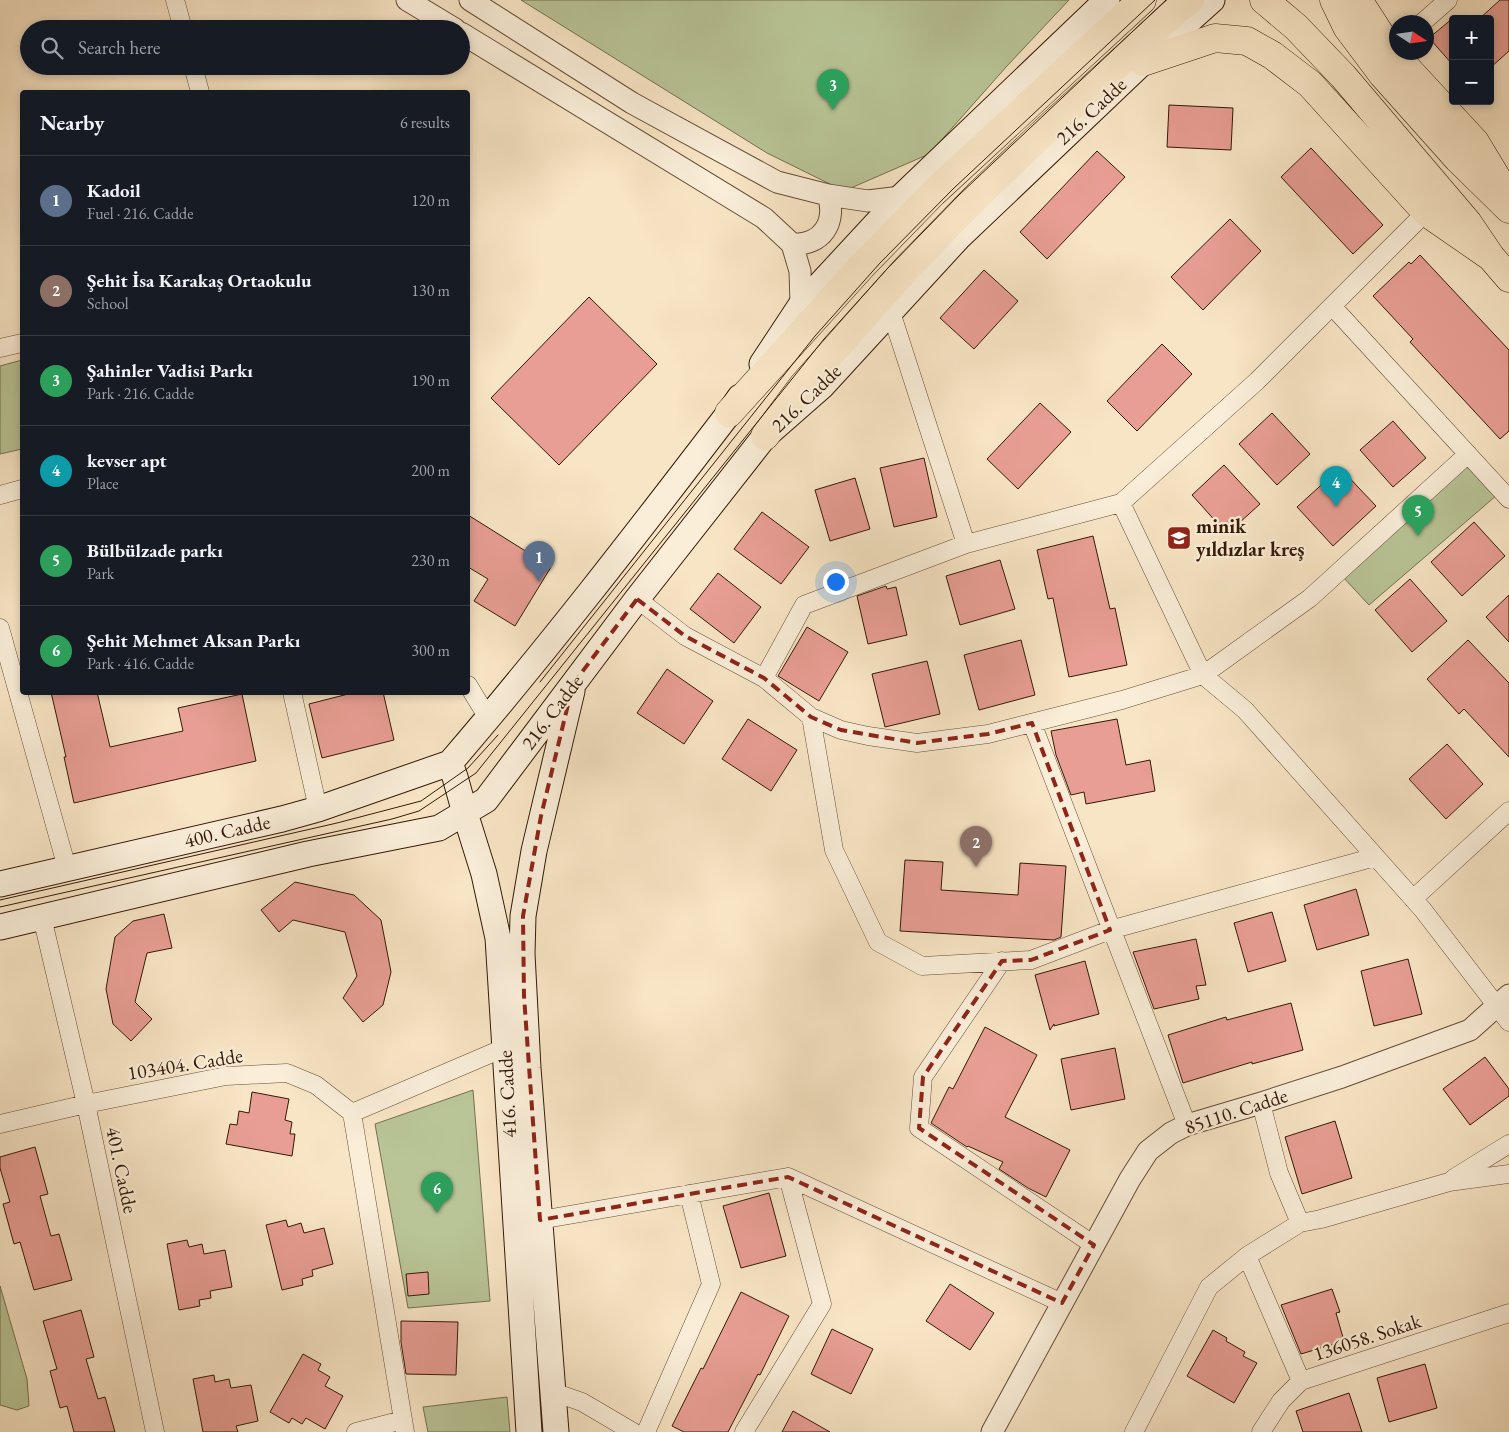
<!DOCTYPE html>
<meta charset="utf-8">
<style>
body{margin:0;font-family:"EB Garamond",serif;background:#242831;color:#f1f3f6}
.controls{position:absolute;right:15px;top:15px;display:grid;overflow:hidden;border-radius:5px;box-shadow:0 2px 8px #0003}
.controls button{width:45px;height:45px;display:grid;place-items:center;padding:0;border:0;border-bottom:1px solid #363941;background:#171b24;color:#f1f3f6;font:25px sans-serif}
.compass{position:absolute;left:1389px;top:15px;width:45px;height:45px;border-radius:50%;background:#171b24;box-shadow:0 2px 8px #0003;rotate:102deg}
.you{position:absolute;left:835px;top:581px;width:18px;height:18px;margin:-12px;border:4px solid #fff;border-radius:50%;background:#1a73e8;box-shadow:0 0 0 8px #1a73e833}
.badge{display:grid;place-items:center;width:32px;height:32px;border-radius:50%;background:#0b8043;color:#fff;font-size:16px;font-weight:700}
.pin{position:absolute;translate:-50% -41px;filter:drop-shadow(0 1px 2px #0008)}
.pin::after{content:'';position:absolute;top:26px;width:18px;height:15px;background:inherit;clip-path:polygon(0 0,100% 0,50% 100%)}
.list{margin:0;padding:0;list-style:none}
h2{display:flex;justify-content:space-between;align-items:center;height:65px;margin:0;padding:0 20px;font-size:21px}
h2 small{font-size:16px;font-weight:400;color:#9ea1a6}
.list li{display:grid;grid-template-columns:32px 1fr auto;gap:15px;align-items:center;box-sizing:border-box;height:90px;padding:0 20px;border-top:1px solid #363941}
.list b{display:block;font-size:19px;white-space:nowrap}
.list p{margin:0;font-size:16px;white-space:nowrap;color:#9ea1a6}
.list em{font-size:16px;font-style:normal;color:#9ea1a6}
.icon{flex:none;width:28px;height:28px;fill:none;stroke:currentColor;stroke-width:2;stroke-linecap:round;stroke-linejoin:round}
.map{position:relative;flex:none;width:1509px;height:1432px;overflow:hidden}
.search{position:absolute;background:#171b24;box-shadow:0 2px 8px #0003;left:20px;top:20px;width:450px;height:55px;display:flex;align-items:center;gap:12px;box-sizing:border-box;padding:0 18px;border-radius:28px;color:#9ea1a6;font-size:19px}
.panel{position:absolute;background:#171b24;box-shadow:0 2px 8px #0003;left:20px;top:90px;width:450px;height:605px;border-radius:5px}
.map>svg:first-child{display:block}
.green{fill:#b9c597;stroke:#776f4f}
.building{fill:#e89e94;stroke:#351907}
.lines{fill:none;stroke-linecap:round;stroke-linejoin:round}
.minor-casing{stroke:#664c36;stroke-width:19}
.tertiary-casing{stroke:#664c36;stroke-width:23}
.secondary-casing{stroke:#351907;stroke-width:27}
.primary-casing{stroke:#351907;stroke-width:29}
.minor{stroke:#faeed9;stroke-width:18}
.tertiary{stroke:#faeed9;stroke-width:21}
.secondary{stroke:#faeed9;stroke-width:25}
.primary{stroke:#f8e5c5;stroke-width:28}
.tram{stroke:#351907;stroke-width:1}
.marked{fill:none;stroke:#8f2418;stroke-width:4;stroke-dasharray:10 6;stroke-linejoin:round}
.labels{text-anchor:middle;stroke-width:4.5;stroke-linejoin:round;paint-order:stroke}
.street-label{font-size:20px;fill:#351907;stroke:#faeed9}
.poi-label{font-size:20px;font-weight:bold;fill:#351907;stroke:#faeed9;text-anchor:start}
</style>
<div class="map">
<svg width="1509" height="1432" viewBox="0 0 1509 1432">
<rect width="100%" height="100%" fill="#f8e5c5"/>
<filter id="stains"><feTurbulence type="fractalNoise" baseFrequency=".004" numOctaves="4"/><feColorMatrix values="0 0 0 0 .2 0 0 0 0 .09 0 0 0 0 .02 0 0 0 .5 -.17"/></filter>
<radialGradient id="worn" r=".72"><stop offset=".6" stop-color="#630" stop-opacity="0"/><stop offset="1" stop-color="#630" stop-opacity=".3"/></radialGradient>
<path class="green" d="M 521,0 L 1069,0 L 1007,66 L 929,154 L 844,191 L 767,153 Z
M 22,360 L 22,449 L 0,454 L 0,366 Z
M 1468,463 L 1497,495 L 1369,605 L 1342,576 Z
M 473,1090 L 490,1301 L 408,1308 L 375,1124 Z
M 0,1286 L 27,1379 L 29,1406 L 17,1410 L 0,1405 Z
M 507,1397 L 510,1432 L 428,1432 L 423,1407 Z"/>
<path class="building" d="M 1500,0 L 1509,0 L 1509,51 L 1490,68 L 1490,19 L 1479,19 Z
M 1453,18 L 1453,65 L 1429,38 Z
M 1169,105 L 1233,108 L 1231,150 L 1167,147 Z
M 1311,148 L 1383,225 L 1353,254 L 1281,177 Z
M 1097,151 L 1125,177 L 1047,259 L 1020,232 Z
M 1230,219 L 1261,251 L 1203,310 L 1171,277 Z
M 1420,255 L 1509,350 L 1509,431 L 1500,439 L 1410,342 L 1413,339 L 1373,296 L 1409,262 L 1411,264 Z
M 984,270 L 1018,301 L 974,349 L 940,318 Z
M 589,297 L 657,364 L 559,465 L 491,398 Z
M 1162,344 L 1192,374 L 1137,431 L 1107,401 Z
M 1040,403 L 1071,432 L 1018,489 L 987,459 Z
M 1272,413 L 1310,454 L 1277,485 L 1239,444 Z
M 1393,421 L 1426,458 L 1393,487 L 1360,450 Z
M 924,458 L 937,517 L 894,527 L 880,468 Z
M 1224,465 L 1260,504 L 1227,534 L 1192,495 Z
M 1340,468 L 1376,506 L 1333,546 L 1297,507 Z
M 855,478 L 870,529 L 830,541 L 815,490 Z
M 762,512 L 809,547 L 781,584 L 734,549 Z
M 468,515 L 551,567 L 515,626 L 474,601 L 488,579 L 468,567 Z
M 1474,522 L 1505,556 L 1462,596 L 1431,562 Z
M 1093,536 L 1110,609 L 1115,608 L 1127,665 L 1069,677 L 1053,598 L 1048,599 L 1037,550 Z
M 1000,560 L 1015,609 L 960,625 L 946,576 Z
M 718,573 L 761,607 L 734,643 L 690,609 Z
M 1410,579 L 1447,621 L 1412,652 L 1375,610 Z
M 886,586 L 887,589 L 896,587 L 907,635 L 868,644 L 857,596 Z
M 1509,595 L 1509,642 L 1486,617 Z
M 807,627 L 848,652 L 819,701 L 778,676 Z
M 1021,640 L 1035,695 L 979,710 L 964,655 Z
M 1468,640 L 1509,683 L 1509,757 L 1464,709 L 1459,714 L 1427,679 Z
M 927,661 L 940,714 L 885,727 L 872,674 Z
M 667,669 L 713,701 L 684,744 L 637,713 Z
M 51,692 L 97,692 L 110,747 L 183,731 L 178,708 L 242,694 L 256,761 L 74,803 L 64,757 L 66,757 Z
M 356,692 L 383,692 L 394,740 L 322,758 L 309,704 Z
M 748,719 L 797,750 L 771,791 L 722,759 Z
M 1117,719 L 1126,765 L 1150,760 L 1155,791 L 1086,804 L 1084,792 L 1071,795 L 1056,755 L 1051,731 Z
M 1447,744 L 1483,784 L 1446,819 L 1409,779 Z
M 905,860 L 943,862 L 941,890 L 1018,895 L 1020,863 L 1066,866 L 1061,937 L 1054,940 L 900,931 Z
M 295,882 L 354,895 L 381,920 L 391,972 L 383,1005 L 363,1022 L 343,998 L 357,976 L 345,932 L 293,920 L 279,932 L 261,910 Z
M 1356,889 L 1369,935 L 1317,950 L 1304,905 Z
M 1272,912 L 1286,961 L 1248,972 L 1234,923 Z
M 164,914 L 172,948 L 147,953 L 135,1002 L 152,1019 L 131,1041 L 113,1024 L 106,989 L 115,937 L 133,921 Z
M 1196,939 L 1206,985 L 1196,986 L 1199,999 L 1154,1009 L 1133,952 Z
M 1408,959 L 1422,1014 L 1374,1026 L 1361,971 Z
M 1085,961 L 1099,1014 L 1054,1026 L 1054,1024 L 1050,1030 L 1035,975 Z
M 1291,1003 L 1303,1050 L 1252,1064 L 1252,1062 L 1183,1083 L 1168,1035 L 1226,1017 L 1227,1020 Z
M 985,1027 L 1037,1055 L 1005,1117 L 1070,1150 L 1046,1197 L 1028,1188 L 999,1169 L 1003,1162 L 968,1146 L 967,1147 L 931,1123 L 949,1087 L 953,1089 Z
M 1115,1048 L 1125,1099 L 1071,1110 L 1061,1059 Z
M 1485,1057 L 1509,1089 L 1509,1096 L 1470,1125 L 1443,1089 Z
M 252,1092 L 289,1099 L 285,1120 L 292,1122 L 290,1134 L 295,1134 L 292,1156 L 226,1144 L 230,1124 L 237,1125 L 239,1111 L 249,1113 Z
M 1335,1121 L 1352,1178 L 1302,1194 L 1285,1137 Z
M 35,1147 L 48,1194 L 40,1196 L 51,1236 L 59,1234 L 72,1280 L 34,1290 L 20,1242 L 14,1244 L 3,1204 L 10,1202 L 0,1168 L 0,1157 Z
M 769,1193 L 786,1256 L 741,1268 L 723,1206 Z
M 286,1220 L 288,1227 L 301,1223 L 304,1233 L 324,1228 L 333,1264 L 312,1270 L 313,1276 L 302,1279 L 303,1285 L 282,1290 L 266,1225 Z
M 187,1240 L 189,1247 L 202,1244 L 204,1254 L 225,1250 L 232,1287 L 210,1291 L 211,1298 L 199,1300 L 200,1306 L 179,1310 L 167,1244 Z
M 428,1272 L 429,1294 L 408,1296 L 406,1274 Z
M 950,1284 L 994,1313 L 970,1350 L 926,1321 Z
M 1332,1289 L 1340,1312 L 1336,1313 L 1344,1341 L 1301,1354 L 1281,1305 Z
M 741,1292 L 789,1316 L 760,1375 L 758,1374 L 728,1432 L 684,1432 L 672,1426 L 701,1368 L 703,1369 Z
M 81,1310 L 94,1357 L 86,1359 L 98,1399 L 105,1397 L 115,1432 L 74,1432 L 67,1406 L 60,1408 L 50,1371 L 57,1369 L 43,1321 Z
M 401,1321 L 458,1322 L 456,1375 L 406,1374 L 401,1342 Z
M 832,1329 L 873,1349 L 851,1394 L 811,1374 Z
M 1213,1330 L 1227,1338 L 1226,1341 L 1245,1352 L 1243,1356 L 1257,1363 L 1234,1403 L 1187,1376 Z
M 303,1354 L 321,1364 L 318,1370 L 330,1377 L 325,1386 L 343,1396 L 325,1429 L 306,1418 L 302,1424 L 292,1418 L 289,1423 L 270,1412 Z
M 1425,1364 L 1437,1408 L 1389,1422 L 1377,1378 Z
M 214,1375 L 215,1382 L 229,1379 L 231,1388 L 251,1385 L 258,1421 L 236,1426 L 238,1432 L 203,1432 L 193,1379 Z
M 1349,1393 L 1362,1432 L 1303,1432 L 1296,1411 Z
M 793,1411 L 830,1432 L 782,1432 Z"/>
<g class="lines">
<defs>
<path id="minor" d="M 175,0 L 183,29
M 1423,22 L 1448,0
M 193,66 L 200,92
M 1332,306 L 1509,499
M 890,309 L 966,544
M 0,348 L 22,343
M 0,495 L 22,489
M 1121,503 L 1203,675 L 1245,710 L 1423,910 L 1509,1022
M 637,599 L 685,636 L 764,678 L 811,717 L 841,730 L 868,736 L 917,743 L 988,734 L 1122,700 L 1203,675 L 1310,598 L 1468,454
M 0,628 L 67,868
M 764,678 L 804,605 L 966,544 L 1121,503 L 1257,381 L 1426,212
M 468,685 L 488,718
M 292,692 L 318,809
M 811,717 L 834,850 L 878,942 L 922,966 L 1031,960 L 1110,930 L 1375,857
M 1032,723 L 1187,1125
M 1413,899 L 1509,811
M 42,917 L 86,1104 L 155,1432
M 1002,961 L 923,1077 L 919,1128 L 1094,1245
M 1261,1103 L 1279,1173 L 1300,1223 L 1321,1219 L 1449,1182 L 1509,1174
M 352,1113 L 405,1432
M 0,1124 L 86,1104 L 226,1076 L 287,1073 L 316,1085 L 352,1113 L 504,1048
M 1454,1178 L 1509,1144
M 540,1220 L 788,1177 L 1062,1303
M 1247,1256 L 1301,1381
M 553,1392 L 582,1402 L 633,1432
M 356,1432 L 403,1420
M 646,1432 L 711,1284 L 689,1194
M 744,1432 L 822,1304 L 788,1177
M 1134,1432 L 1209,1287 L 1247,1256 L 1300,1223
M 1261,1432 L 1281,1401 L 1301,1381 L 1509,1313"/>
<path id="tertiary" d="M 407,0 L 455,29
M 470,0 L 632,103 L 777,182 L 828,195 L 868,201 L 901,197
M 461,33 L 764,218 L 792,244 L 800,271 L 801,305
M 792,244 C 822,246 837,222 828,195
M 992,1432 L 1130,1179 L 1148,1151 L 1171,1133 L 1187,1125 L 1261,1103 L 1342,1077 L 1470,1030 L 1509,995"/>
<path id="secondary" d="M 762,364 L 801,305 L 901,197 L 1107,0
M 450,763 C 547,650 638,532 729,413 L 740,397
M 450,763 L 455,777 L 465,813 L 484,874 L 498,938 L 529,1432
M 0,884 L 282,819 L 318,809 L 450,763
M 0,927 L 308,854 L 439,828 L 486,800 L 637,599 L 765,436 L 822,386 L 958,238 L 1143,62 L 1212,0
M 556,1432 L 528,1068 L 522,954 L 523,916 L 534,851 L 572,691"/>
<path id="primary" d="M 1264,0 L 1296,27 L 1343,76 L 1468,223 L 1491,257 L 1509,278
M 1334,0 L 1347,27 L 1383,75 L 1458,159 L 1509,209
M 1358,0 L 1391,51 L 1475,142 L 1504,190
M 1143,62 L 1215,38 L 1247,41 L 1272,55 L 1310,84 L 1426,212 L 1491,257
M 729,413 L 862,266 L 933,193 L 1142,0
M 765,436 L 804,384 L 905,270 L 978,195 L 1044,132 L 1177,10 L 1190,0"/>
</defs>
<use href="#minor" class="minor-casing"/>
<use href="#tertiary" class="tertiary-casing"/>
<use href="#secondary" class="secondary-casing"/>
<use href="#primary" class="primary-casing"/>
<use href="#minor" class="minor"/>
<use href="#tertiary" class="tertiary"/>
<use href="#secondary" class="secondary"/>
<use href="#primary" class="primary"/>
<path class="tram" d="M 540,682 L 815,336 L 880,263 L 953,189 L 1155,0
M 0,900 L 337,823 L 421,801 L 468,768 L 498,735
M 0,907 L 392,819 L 419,811 L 476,773 L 824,339 L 887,269 L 959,195 L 1166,0"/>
</g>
<path class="marked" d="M 637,599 L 685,636 L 764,678 L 811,717 L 841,730 L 917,743 L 988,734 L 1032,723 L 1110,930 L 1031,960 L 1002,961 L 923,1077 L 919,1128 L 1094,1245 L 1062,1303 L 788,1177 L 540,1220 L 524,996 L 523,916 L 541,816 L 573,684 Z"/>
<defs>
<symbol id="school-square" viewBox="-11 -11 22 22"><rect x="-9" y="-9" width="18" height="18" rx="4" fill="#8f2418" stroke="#faeed9"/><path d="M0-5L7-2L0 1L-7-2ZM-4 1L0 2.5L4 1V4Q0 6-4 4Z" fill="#fff"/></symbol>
</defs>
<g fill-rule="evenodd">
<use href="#school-square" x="1165" y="524" width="28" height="28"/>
</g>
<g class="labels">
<g class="street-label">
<text transform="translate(1091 111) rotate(-43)" y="7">216. Cadde</text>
<text transform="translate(806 398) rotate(-44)" y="7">216. Cadde</text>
<text transform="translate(552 712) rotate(-53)" y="7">216. Cadde</text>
<text transform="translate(227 831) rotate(-13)" y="7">400. Cadde</text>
<text transform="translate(185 1064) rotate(-9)" y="7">103404. Cadde</text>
<text transform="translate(507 1094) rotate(-93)" y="7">416. Cadde</text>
<text transform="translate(1236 1111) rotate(-18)" y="7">85110. Cadde</text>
<text transform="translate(122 1170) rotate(78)" y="7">401. Cadde</text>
<text transform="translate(1367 1337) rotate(-18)" y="7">136058. Sokak</text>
</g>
<g class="poi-label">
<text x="1196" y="533">minik<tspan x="1196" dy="23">yıldızlar kreş</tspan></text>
</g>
</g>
<rect width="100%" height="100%" filter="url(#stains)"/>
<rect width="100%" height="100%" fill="url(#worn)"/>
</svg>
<div class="controls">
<button>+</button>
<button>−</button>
</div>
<svg class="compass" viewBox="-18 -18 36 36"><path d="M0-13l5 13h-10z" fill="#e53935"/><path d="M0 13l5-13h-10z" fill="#9ea1a6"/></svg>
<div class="you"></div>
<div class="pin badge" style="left:539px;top:582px;background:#5c6f8a">1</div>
<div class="pin badge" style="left:976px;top:867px;background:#8d6e63">2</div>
<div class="pin badge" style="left:833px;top:110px;background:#2e9e5b">3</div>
<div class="pin badge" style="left:1336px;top:507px;background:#0f9aa8">4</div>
<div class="pin badge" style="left:1418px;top:536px;background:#2e9e5b">5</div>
<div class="pin badge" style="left:437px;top:1213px;background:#2e9e5b">6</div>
<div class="search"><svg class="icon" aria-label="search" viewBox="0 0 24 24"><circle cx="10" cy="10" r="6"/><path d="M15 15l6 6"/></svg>Search here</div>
<section class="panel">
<h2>Nearby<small>6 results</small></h2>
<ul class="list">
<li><span class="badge" style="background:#5c6f8a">1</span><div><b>Kadoil</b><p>Fuel · 216. Cadde</p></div><em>120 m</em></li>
<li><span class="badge" style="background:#8d6e63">2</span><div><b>Şehit İsa Karakaş Ortaokulu</b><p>School</p></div><em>130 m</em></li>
<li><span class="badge" style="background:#2e9e5b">3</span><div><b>Şahinler Vadisi Parkı</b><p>Park · 216. Cadde</p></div><em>190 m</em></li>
<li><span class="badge" style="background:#0f9aa8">4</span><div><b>kevser apt</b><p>Place</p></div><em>200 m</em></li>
<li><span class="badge" style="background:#2e9e5b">5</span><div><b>Bülbülzade parkı</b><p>Park</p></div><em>230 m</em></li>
<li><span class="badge" style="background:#2e9e5b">6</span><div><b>Şehit Mehmet Aksan Parkı</b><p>Park · 416. Cadde</p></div><em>300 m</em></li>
</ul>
</section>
</div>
